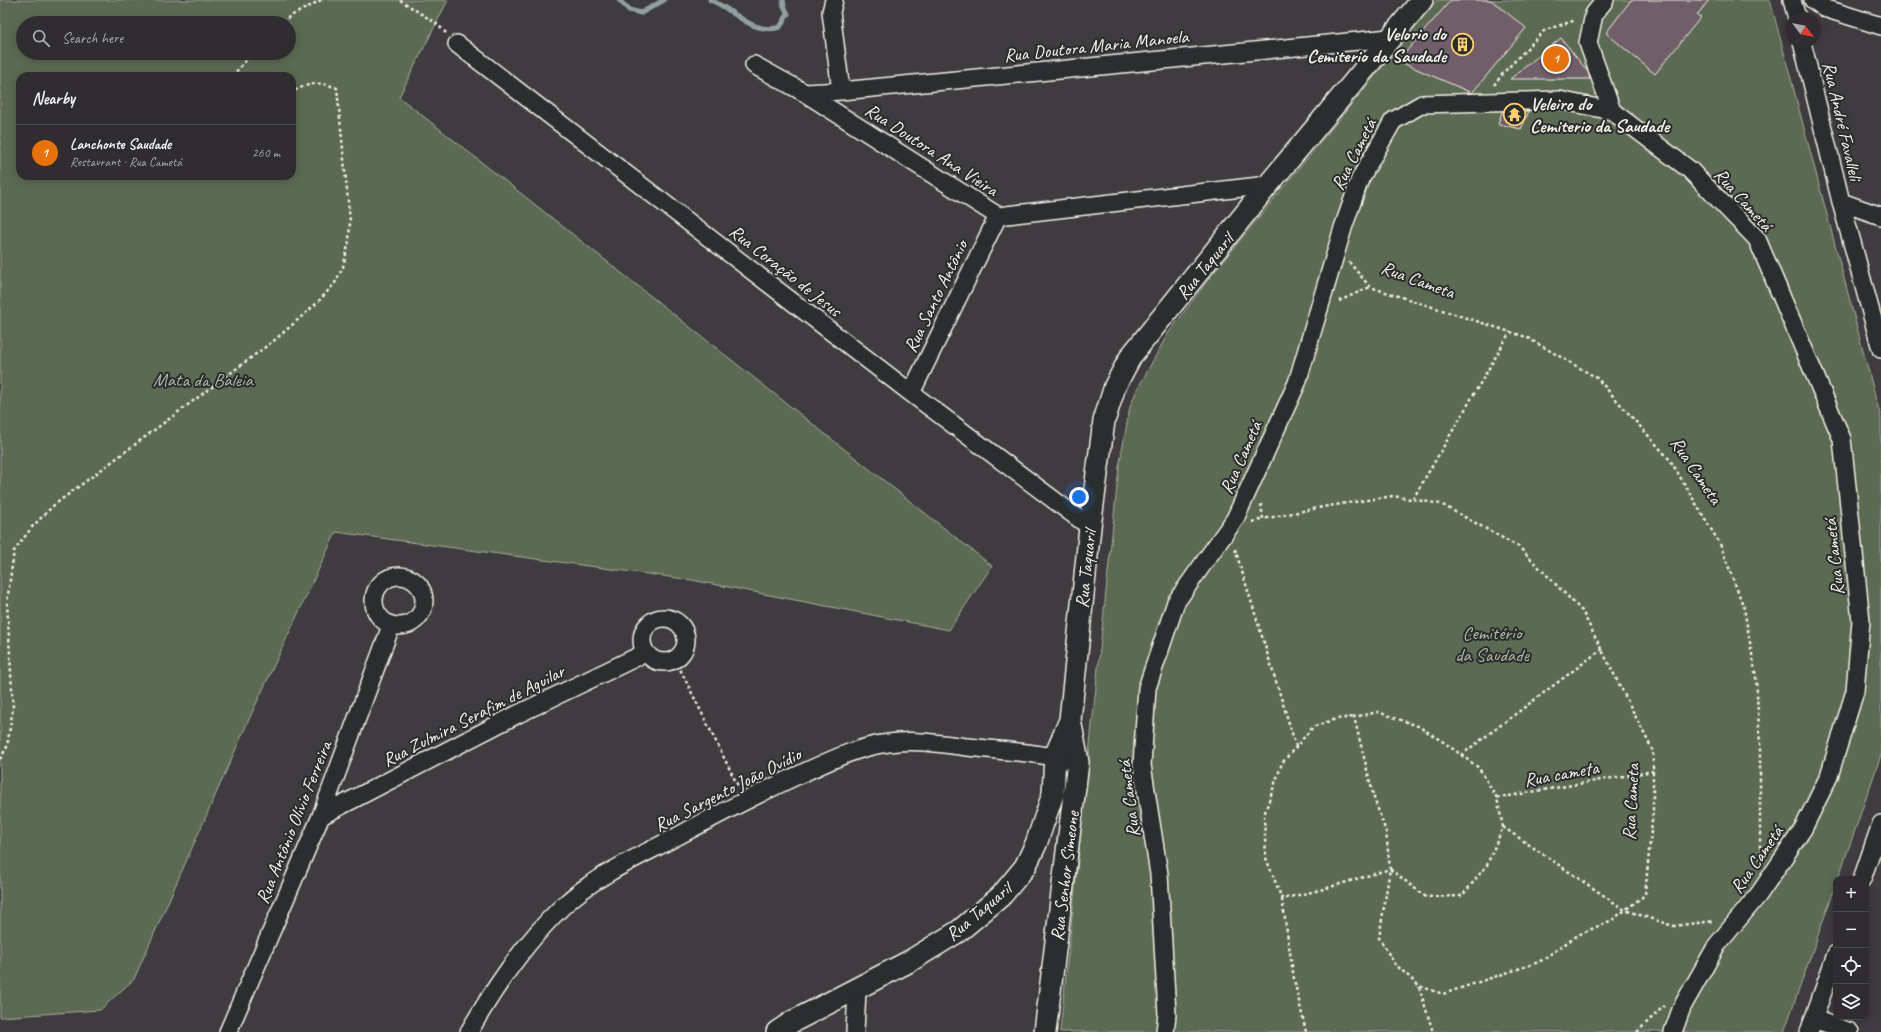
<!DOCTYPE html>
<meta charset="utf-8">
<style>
body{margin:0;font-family:Caveat,sans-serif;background:#3b393c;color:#f1f3f6}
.controls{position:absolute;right:12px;bottom:12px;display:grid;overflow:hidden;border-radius:8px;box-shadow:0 2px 10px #0003}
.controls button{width:36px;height:36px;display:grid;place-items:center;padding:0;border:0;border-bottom:1px solid #4a494c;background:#2f2d30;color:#f1f3f6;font:20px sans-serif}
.compass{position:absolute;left:1785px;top:12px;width:36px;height:36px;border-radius:50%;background:#2f2d30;box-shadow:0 2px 10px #0003;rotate:122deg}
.you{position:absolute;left:1079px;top:497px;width:14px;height:14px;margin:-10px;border:3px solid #fff;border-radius:50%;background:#1a73e8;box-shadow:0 0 0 6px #1a73e833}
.badge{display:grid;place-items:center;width:26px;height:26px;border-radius:50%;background:#ffd166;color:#fff;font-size:13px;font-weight:700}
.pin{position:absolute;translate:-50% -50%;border:2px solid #fff;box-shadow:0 1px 4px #0006}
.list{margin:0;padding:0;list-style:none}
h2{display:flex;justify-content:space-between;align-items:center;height:52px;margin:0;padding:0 16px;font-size:17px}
h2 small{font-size:13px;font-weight:400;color:#a7a8ab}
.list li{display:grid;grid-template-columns:26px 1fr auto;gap:12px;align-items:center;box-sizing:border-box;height:56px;padding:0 16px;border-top:1px solid #4a494c}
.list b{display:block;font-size:15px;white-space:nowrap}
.list p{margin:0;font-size:13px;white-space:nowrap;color:#a7a8ab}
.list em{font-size:13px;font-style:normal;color:#a7a8ab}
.icon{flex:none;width:22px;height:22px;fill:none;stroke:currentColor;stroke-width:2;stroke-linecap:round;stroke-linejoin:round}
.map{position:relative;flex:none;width:1881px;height:1032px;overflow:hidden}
.search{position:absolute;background:#2f2d30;box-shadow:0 2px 10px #0003;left:16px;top:16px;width:280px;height:44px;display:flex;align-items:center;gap:10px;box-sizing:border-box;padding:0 14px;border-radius:22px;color:#a7a8ab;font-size:15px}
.panel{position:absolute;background:#2f2d30;box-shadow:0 2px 10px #0003;left:16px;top:72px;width:280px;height:108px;border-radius:12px}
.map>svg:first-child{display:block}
.green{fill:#5c6b53;stroke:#a8ae9e;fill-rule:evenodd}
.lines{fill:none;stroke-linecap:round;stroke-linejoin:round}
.stream{stroke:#909fa1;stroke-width:5}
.building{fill:#6f5e69;stroke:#f4f1e8}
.minor-casing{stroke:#f4f1e8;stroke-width:20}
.tertiary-casing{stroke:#f4f1e8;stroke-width:24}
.path{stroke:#f4f1e8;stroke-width:2.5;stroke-dasharray:3 3;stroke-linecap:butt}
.minor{stroke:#2a2d2e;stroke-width:17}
.tertiary{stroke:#2a2d2e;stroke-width:21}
.labels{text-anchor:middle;stroke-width:4;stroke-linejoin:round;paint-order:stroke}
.poi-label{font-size:19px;font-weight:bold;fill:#f4f1e8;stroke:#2a2d2e;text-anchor:end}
.street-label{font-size:19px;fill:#f4f1e8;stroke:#2a2d2e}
.park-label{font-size:19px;fill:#b0b5a5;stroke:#2a2d2e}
</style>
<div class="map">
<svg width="1881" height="1032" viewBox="0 0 1881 1032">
<rect width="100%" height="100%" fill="#3f3c40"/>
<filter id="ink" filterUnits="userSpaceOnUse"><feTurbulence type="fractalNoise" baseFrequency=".025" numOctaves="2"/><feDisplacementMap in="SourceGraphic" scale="8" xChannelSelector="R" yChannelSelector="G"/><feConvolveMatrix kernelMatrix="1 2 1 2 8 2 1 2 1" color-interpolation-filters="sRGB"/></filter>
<g filter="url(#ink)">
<path class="green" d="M 0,0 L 448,0 L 399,97 L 992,566 L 949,630 L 692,580 L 336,532 L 250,717 L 134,979 L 100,1010 L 0,1017 ZM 23,23 L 289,23 L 289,53 L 23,53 ZM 20,76 L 292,76 L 292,176 L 20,176 Z
M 1437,0 L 1770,0 L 1881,418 L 1881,755 L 1838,879 L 1836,879 L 1836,884 L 1784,1032 L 1060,1032 L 1119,467 L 1130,407 L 1136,392 L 1167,335 L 1210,277 Z"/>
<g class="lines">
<path class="stream" d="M 619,0 L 629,10 L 641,13 L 664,0
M 710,0 C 733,8 752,36 780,27 L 788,14 L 784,6 L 783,0"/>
</g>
<path class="building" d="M 1451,0 L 1491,0 L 1526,28 L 1472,93 L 1398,61 Z
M 1631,0 L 1709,0 L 1697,15 L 1701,17 L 1655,74 L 1606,33 Z
M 1561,38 L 1588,72 L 1590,79 L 1510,79 Z
M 1529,111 L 1521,129 L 1498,124 L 1502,112 Z"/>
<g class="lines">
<defs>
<path id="minor" d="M 834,0 L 831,12 L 841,91
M 1605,0 L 1594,14 L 1588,43 L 1612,111
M 1792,0 L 1797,18
M 1813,0 L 1827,9 L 1881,26
M 1802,42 L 1841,202 L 1881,349
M 457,44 L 911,393 L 1090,527
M 754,65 L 805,93 L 998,216 L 1268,185
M 805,93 L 841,91 L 1390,38
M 1841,202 L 1881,216
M 911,393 L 998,216
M374 601a25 25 0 1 1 50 0a25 25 0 1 1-50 0Z
M642 640a22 22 0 1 1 44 0a22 22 0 1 1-44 0Z
M 321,816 L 516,715 L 645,653
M 1862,879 L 1881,824
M 1814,1019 L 1850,1032
M 228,1032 L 321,816 L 391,626
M 469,1032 C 495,986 524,943 563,906 C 595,876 638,857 676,837 C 719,814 761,792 805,772 C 831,760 860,746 889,743 C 915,739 942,744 968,747 C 1005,751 1042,753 1078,762
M 855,1032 L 857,990
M 1165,1032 L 1167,1014 L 1159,874 L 1142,765 L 1147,688 L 1176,602 L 1235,519 L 1297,383 L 1343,228 L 1360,179 L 1393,121 L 1422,104 L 1559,100 L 1612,111 L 1690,170 L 1757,239 L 1842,439 L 1861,621 L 1855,691 L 1829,776 L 1803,829 L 1759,894 L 1717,945 L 1682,1007 L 1673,1032
M 1809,1032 L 1836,954"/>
<path id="tertiary" d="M 777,1032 L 792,1022 L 910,961 L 959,931 L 1001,896 L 1025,867 L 1036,844 L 1053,794 L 1055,756 L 1070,720 L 1090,527 L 1104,421 L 1115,386 L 1131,356 L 1268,185 L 1422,0
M 1045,1032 L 1078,762 L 1070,720"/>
</defs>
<use href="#minor" class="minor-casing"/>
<use href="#tertiary" class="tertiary-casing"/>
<path class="path" d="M 400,0 L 437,24 L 446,33
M 283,23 L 289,17 L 321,0
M 232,76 L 253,53
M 1494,85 L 1505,71 L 1545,30 L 1576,20
M 195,176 L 200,178 L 202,176
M 1349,262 L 1370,287 L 1526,337 L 1597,378 L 1670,460 L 1720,544 L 1744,608 L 1756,677 L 1760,745 L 1760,862
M 1339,301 L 1370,287
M 1413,499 L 1510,332
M 1261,504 L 1263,519 L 1328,506 L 1393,496 L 1441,504 L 1519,547 L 1582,611 L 1653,751 L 1653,810 L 1645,895 L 1612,920 L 1578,935 L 1539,962 L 1443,994 L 1419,986 L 1395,964 L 1379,938 L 1390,869 L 1426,897 L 1462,896 L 1487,865 L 1503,827 L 1497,798 L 1479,768 L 1445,743 L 1418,726 L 1378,712 L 1354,717 L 1374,798 L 1386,832 L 1390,869 L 1320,890 L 1282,899 L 1266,858 L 1264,815 L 1282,763 L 1313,727 L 1336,719 L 1354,717
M 1252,522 L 1263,519
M 1235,549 L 1296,746
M 675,659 L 738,786
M 1461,755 L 1602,649
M 0,759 L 7,747 L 13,708 L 7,602 L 14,551 L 32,527 L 54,505 L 276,339 L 317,303 L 335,283 L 343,267 L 349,241 L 350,221 L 337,88 C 320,81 308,83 292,92
M 1497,798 L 1653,771
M 1503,827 L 1625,910 L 1673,926 L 1714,921
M 1282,899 L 1294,979 L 1306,1032
M 1419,987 L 1433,1032
M 1637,1032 L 1664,1006"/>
<use href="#minor" class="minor"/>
<use href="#tertiary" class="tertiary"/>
</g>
</g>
<defs>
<symbol id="building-ring" viewBox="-11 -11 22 22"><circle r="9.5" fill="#2a2d2e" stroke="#ffd166" stroke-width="1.5"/><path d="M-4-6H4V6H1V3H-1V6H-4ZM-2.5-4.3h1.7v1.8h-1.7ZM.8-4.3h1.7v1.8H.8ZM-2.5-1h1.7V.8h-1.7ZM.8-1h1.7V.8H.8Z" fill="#ffd166"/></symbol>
<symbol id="temple-ring" viewBox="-11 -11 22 22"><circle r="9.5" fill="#2a2d2e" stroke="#ffd166" stroke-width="1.5"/><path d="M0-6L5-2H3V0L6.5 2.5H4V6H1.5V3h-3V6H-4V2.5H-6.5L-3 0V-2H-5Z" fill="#ffd166"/></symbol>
</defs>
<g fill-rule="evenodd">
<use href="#building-ring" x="1450" y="32" width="25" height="25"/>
<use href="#temple-ring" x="1502" y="102" width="25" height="25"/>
</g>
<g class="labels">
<g class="poi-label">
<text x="1446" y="40">Velorio do<tspan x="1446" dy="22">Cemiterio da Saudade</tspan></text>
<text x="1530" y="110" text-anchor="start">Veleiro do<tspan x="1530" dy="22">Cemiterio da Saudade</tspan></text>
</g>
<g class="street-label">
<text transform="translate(1096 45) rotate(-6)" y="7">Rua Doutora Maria Manoela</text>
<text transform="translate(1843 121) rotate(77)" y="7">Rua André Favalleli</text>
<text transform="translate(932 149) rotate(33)" y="7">Rua Doutora Ana Vieira</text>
<text transform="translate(1353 154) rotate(-63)" y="7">Rua Cametá</text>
<text transform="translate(1744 199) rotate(48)" y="7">Rua Cametá</text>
<text transform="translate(1204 266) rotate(-51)" y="7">Rua Taquaril</text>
<text transform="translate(786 270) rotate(38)" y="7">Rua Coração de Jesus</text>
<text transform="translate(1418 279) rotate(20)" y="7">Rua Cameta</text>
<text transform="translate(935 296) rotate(-64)" y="7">Rua Santo Antônio</text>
<text transform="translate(1240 457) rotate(-66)" y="7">Rua Cametá</text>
<text transform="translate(1697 470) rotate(56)" y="7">Rua Cameta</text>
<text transform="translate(1833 557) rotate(-96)" y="7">Rua Cametá</text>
<text transform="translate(1085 569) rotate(-84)" y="7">Rua Taquaril</text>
<text transform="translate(473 715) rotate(-27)" y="7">Rua Zulmira Serafim de Aguilar</text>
<text transform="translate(1561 773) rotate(-10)" y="7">Rua cameta</text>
<text transform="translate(727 789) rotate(-27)" y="7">Rua Sargento João Ovídio</text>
<text transform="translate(1128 799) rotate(-97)" y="7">Rua Cametá</text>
<text transform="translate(1630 802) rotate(-87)" y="7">Rua Cameta</text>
<text transform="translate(293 822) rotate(-68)" y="7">Rua Antônio Olívio Ferreira</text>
<text transform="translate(1756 859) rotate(-55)" y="7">Rua Cametá</text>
<text transform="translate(1064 876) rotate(-83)" y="7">Rua Senhor Simeone</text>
<text transform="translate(978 911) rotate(-40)" y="7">Rua Taquaril</text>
</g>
<g class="park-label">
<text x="203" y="386">Mata da Baleia</text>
<text x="1492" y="639">Cemitério<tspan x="1492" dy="22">da Saudade</tspan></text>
</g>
</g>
</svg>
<div class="controls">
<button>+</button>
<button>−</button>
<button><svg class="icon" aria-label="locate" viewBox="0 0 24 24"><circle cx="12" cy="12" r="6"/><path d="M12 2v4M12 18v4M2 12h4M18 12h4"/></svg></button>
<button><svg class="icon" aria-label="layers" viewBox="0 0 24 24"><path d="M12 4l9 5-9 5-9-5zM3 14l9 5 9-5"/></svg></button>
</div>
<svg class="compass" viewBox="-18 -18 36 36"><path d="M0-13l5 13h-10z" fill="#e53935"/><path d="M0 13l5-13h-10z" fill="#a7a8ab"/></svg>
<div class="you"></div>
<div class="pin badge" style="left:1556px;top:59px;background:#e8710a">1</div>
<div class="search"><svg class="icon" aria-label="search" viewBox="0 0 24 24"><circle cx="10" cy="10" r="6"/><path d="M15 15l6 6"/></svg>Search here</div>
<section class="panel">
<h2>Nearby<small></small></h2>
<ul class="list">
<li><span class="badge" style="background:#e8710a">1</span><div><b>Lanchonte Saudade</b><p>Restaurant · Rua Cametá</p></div><em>260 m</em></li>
</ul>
</section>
</div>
